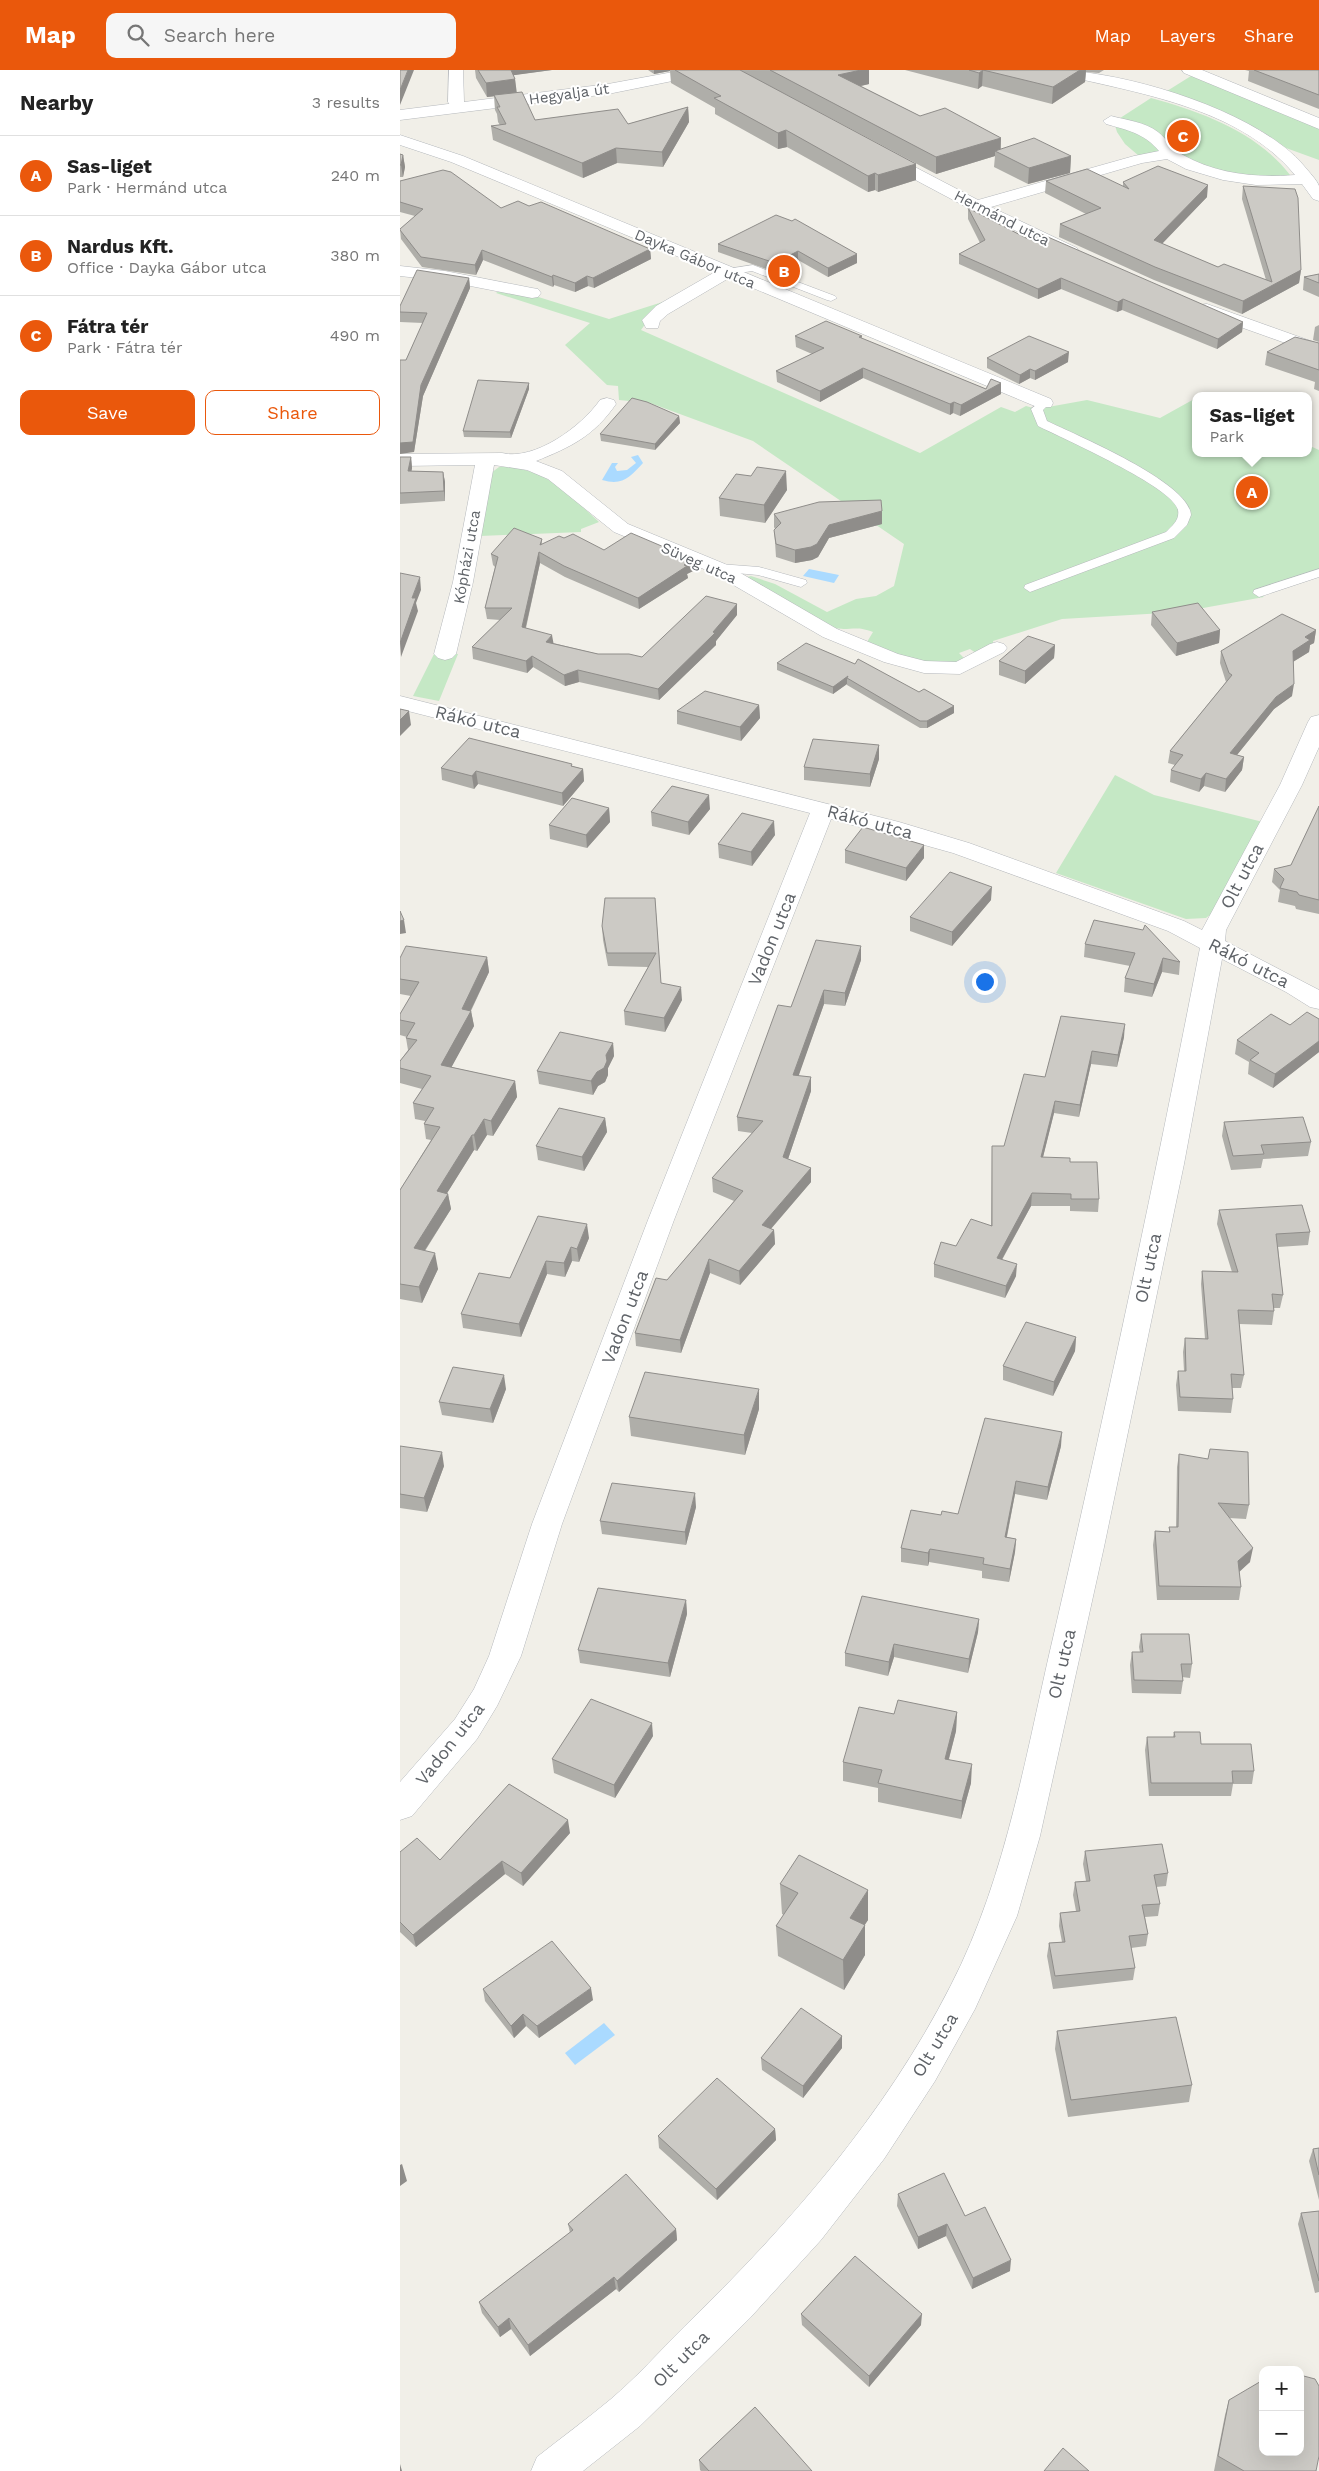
<!DOCTYPE html>
<meta charset="utf-8">
<style>
body{margin:0;font-family:"Work Sans",sans-serif;background:#f6f6f6;color:#222}
.controls{position:absolute;right:15px;bottom:15px;display:grid;overflow:hidden;border-radius:10px;box-shadow:0 5px 20px #0002}
.controls button{width:45px;height:45px;display:grid;place-items:center;padding:0;border:0;border-bottom:1px solid #e0e0e0;background:#fff;color:#222;font:25px sans-serif}
.you{position:absolute;left:584px;top:911px;width:18px;height:18px;margin:-12px;border:4px solid #fff;border-radius:50%;background:#1a73e8;box-shadow:0 0 0 8px #1a73e833}
.badge{display:grid;place-items:center;width:32px;height:32px;border-radius:50%;background:#ea580c;color:#fff;font-size:16px;font-weight:700}
.pin{position:absolute;translate:-50% -50%;border:2px solid #fff;box-shadow:0 1px 5px #0006}
.popup{position:absolute;left:792px;top:322px;width:120px;height:65px;box-sizing:border-box;display:grid;place-content:center;border-radius:10px;background:#fff;filter:drop-shadow(0 1px 4px #0005);font-size:16px;white-space:nowrap;color:#767676}
.popup b{font-size:19px;color:#222}
.popup::after{content:'';position:absolute;left:50%;top:100%;margin-left:-10px;border:10px solid transparent;border-top-color:#fff}
.list{margin:0;padding:0;list-style:none}
h2{display:flex;justify-content:space-between;align-items:center;height:65px;margin:0;padding:0 20px;font-size:21px}
h2 small{font-size:16px;font-weight:400;color:#767676}
.list li{display:grid;grid-template-columns:32px 1fr auto;gap:15px;align-items:center;box-sizing:border-box;height:80px;padding:0 20px;border-top:1px solid #e0e0e0}
.list b{display:block;font-size:19px;white-space:nowrap}
.list p{margin:0;font-size:16px;white-space:nowrap;color:#767676}
.list em{font-size:16px;font-style:normal;color:#767676}
.actions{display:flex;gap:10px;padding:15px 20px}
.actions a{flex:1;padding:11px 0;border:1px solid #ea580c;border-radius:10px;text-align:center;font-size:18px;color:#ea580c}
.actions .main{background:#ea580c;color:#fff}
.icon{flex:none;width:28px;height:28px;fill:none;stroke:currentColor;stroke-width:2;stroke-linecap:round;stroke-linejoin:round}
.map{position:relative;flex:none;width:919px;height:2401px;overflow:hidden}
header{display:flex;align-items:center;gap:30px;box-sizing:border-box;height:70px;padding:0 25px;background:#ea580c;color:#fff}
header strong{font-size:24px}
nav{display:flex;gap:28px;margin-inline-start:auto;font-size:18px}
.search{width:350px;height:45px;background:#f6f6f6;display:flex;align-items:center;gap:12px;box-sizing:border-box;padding:0 18px;border-radius:10px;color:#767676;font-size:19px}
main{display:flex}
aside{flex:1;background:#fff}
.map>svg:first-child{display:block}
.green{fill:#c5e8c5}
.water{fill:#aadaff}
.lines{fill:none;stroke-linecap:round;stroke-linejoin:round}
.service-casing{stroke:#b5b8bc;stroke-width:1}
.minor-casing{stroke:#b5b8bc;stroke-width:1}
.tertiary-casing{stroke:#b5b8bc;stroke-width:1}
.service{fill:#fff;fill-rule:evenodd}
.minor{fill:#fff;fill-rule:evenodd}
.tertiary{fill:#fff;fill-rule:evenodd}
.wall{fill:#afaea9}
.shaded-wall{fill:#8f8d8a}
.building{fill:#cccac5;stroke:#8f8d8a}
.labels{text-anchor:middle;stroke-width:4;stroke-linejoin:round;paint-order:stroke}
.far-street-label{font-size:15px;fill:#5f6368;stroke:#fff}
.street-label{font-size:18px;fill:#5f6368;stroke:#fff}
</style>
<header>
<strong>Map</strong>
<div class="search"><svg class="icon" aria-label="search" viewBox="0 0 24 24"><circle cx="10" cy="10" r="6"/><path d="M15 15l6 6"/></svg>Search here</div>
<nav><a>Map</a><a>Layers</a><a>Share</a></nav>
</header>
<main>
<aside>
<h2>Nearby<small>3 results</small></h2>
<ul class="list">
<li><span class="badge">A</span><div><b>Sas-liget</b><p>Park · Hermánd utca</p></div><em>240 m</em></li>
<li><span class="badge">B</span><div><b>Nardus Kft.</b><p>Office · Dayka Gábor utca</p></div><em>380 m</em></li>
<li><span class="badge">C</span><div><b>Fátra tér</b><p>Park · Fátra tér</p></div><em>490 m</em></li>
</ul>
<div class="actions"><a class="main">Save</a><a>Share</a></div>
</aside>
<div class="map">
<svg width="919" height="2401" viewBox="0 0 919 2401">
<rect width="100%" height="100%" fill="#f1efe8"/>
<path class="green" d="M 791,6 L 919,58 L 919,90 L 886,78 L 860,60 L 823,42 L 767,21 Z
M 751,28 C 802,42 857,62 890,105 L 876,110 L 817,101 L 782,87 L 739,86 L 725,74 L 717,62 L 714,52 Z
M 102,219 L 132,225 L 209,249 L 272,229 L 253,243 L 241,260 L 520,383 L 601,337 L 615,342 L 626,336 L 637,339 L 687,330 L 760,348 L 796,328 L 796,383 L 908,383 L 908,375 L 919,380 L 919,503 L 860,523 L 864,527 L 781,542 L 662,549 L 593,571 L 593,575 L 579,585 L 570,579 L 559,583 L 566,590 C 545,607 489,583 467,572 L 473,562 C 455,555 451,561 433,558 L 347,507 L 351,506 L 375,514 L 427,542 L 456,529 L 476,526 L 494,516 L 504,474 L 353,371 L 250,333 L 219,330 L 218,316 L 207,315 L 165,275 L 190,253 L 96,223 Z
M 109,396 C 154,405 166,422 199,452 L 181,459 L 181,462 L 80,466 L 91,403 L 99,397 Z
M 34,584 L 58,584 L 39,631 L 13,626 Z
M 715,705 L 754,725 L 863,752 L 816,840 L 806,848 L 786,849 L 656,803 Z"/>
<path class="water" d="M 238,385 L 243,393 C 230,407 223,416 202,410 L 212,393 L 218,393 L 215,397 L 217,401 L 227,400 L 236,393 L 231,387 Z
M 409,499 L 439,505 L 434,513 L 403,506 Z
M 204,1953 L 215,1965 L 175,1995 L 165,1983 Z"/>
<g class="lines">
<defs>
<path id="service" d="M 353,195 L 435,226 L 437,228 L 431,231 L 427,230 L 352,201 L 327,205 L 322,202 L 327,199 Z
M 644,329 L 650,333 L 643,340 L 647,351 C 676,365 789,412 791,445 L 787,455 L 774,468 L 630,522 L 624,518 L 625,515 L 766,462 C 772,456 780,450 778,440 C 773,417 662,368 638,356 L 631,339 Z
M 319,494 L 359,497 L 406,510 L 407,513 L 401,517 L 358,505 L 314,501 L 313,498 Z
M 919,499 L 919,507 L 859,527 L 853,523 L 854,520 Z"/>
<path id="minor" d="M 49,0 L 63,0 L 64,32 L 67,38 L 64,41 L 54,41 L 48,32 Z
M 652,0 C 723,0 859,41 905,97 C 909,102 917,110 919,116 C 919,120 919,126 919,131 L 913,129 L 902,114 L 856,115 L 823,110 L 786,99 L 767,89 L 742,93 L 591,137 L 677,178 L 679,182 L 677,186 L 671,187 L 570,139 L 478,90 L 476,87 L 484,82 L 490,84 L 578,130 L 734,86 L 759,81 C 744,63 727,60 706,54 L 703,51 L 711,46 C 726,50 745,52 758,62 C 767,69 772,80 783,85 C 817,104 856,108 895,105 C 838,36 735,23 654,3 Z
M 782,0 L 802,0 L 919,48 L 919,59 L 784,3 Z
M 0,65 L 63,86 L 651,329 L 653,333 L 651,337 L 637,337 L 329,208 L 268,244 L 260,251 L 258,258 L 246,258 L 242,250 L 256,236 L 315,202 L 51,92 L 0,75 Z
M 0,196 L 45,201 L 132,218 L 138,219 L 141,223 L 138,227 L 132,228 L 45,211 L 0,206 Z
M 807,234 L 919,274 L 919,285 L 801,243 L 798,239 L 801,235 Z
M 207,328 L 214,330 L 216,334 C 194,366 171,377 136,391 L 162,401 L 228,454 L 325,494 L 437,559 L 498,584 L 525,591 L 556,592 L 590,574 L 597,572 L 604,574 L 607,578 L 604,582 L 560,604 L 524,603 L 484,592 L 423,567 L 311,502 L 214,462 L 148,409 L 127,400 L 94,395 L 73,512 L 56,584 L 52,588 L 45,590 L 38,588 L 34,584 L 53,512 L 75,395 L 0,396 L 0,384 L 102,383 C 135,391 182,356 200,330 Z
M 0,626 L 499,752 L 569,773 L 784,851 L 802,860 L 880,715 L 908,652 L 911,647 L 919,645 L 919,677 L 902,715 L 826,860 L 825,871 L 919,920 L 919,939 L 910,937 L 886,922 L 822,889 L 784,1094 L 704,1477 L 640,1766 L 617,1846 L 575,1939 L 535,2011 L 484,2089 L 421,2170 L 350,2248 L 240,2356 L 183,2401 L 131,2401 L 137,2387 C 161,2368 187,2349 211,2329 C 237,2307 260,2281 284,2257 C 388,2156 485,2045 551,1915 C 608,1804 627,1676 656,1555 C 708,1330 756,1104 800,878 L 768,861 L 553,783 L 431,749 L 274,1150 L 162,1454 L 121,1586 L 97,1636 L 77,1669 L 12,1746 L 0,1750 L 0,1712 L 55,1649 L 74,1619 L 89,1586 L 132,1454 L 248,1150 L 410,743 L 0,639 Z"/>
<path id="tertiary" d="M 284,0 L 314,0 L 307,4 L 208,24 L 0,50 L 0,40 L 208,14 Z"/>
</defs>
<use href="#service" class="service-casing"/>
<use href="#minor" class="minor-casing"/>
<use href="#tertiary" class="tertiary-casing"/>
<use href="#service" class="service"/>
<use href="#minor" class="minor"/>
<use href="#tertiary" class="tertiary"/>
</g>
<path class="wall" d="M 75,0 L 152,0 L 113,5 L 115,9 L 116,23 L 135,50 L 228,54 L 288,37 L 289,52 L 263,97 L 217,93 L 183,108 L 93,70 L 91,56 L 100,55 L 98,52 L 97,44 L 95,40 L 94,26 L 87,27 L 76,8 Z
M 248,0 L 340,0 L 516,94 L 516,110 L 478,122 L 475,120 L 468,122 L 387,77 L 378,79 L 315,44 L 315,38 L 271,13 L 270,1 L 254,4 Z
M 340,0 L 469,0 L 469,14 L 461,16 L 520,46 L 601,68 L 601,79 L 671,86 L 670,103 L 628,114 L 594,97 L 595,86 L 536,104 Z
M 505,0 L 704,0 L 699,3 L 686,2 L 685,12 L 652,34 L 582,16 L 578,19 Z
M 845,0 L 919,0 L 919,39 L 848,11 L 849,1 Z
M 0,84 L 3,85 L 5,97 L 3,107 L 0,107 Z
M 0,111 L 101,138 L 129,136 L 250,179 L 251,189 L 194,218 L 188,216 L 175,222 L 154,215 L 153,217 L 83,190 L 76,205 L 22,197 L 1,169 L 0,159 L 15,146 L 0,142 Z
M 646,111 L 723,116 L 723,112 L 807,127 L 762,174 L 818,197 L 866,210 L 842,129 L 843,116 L 901,200 L 899,213 L 842,244 L 754,210 L 659,167 L 660,154 L 686,144 L 645,123 Z
M 568,138 L 628,169 L 843,252 L 842,262 L 817,279 L 722,240 L 717,242 L 661,219 L 638,229 L 559,194 L 559,184 L 580,173 L 568,149 Z
M 318,174 L 457,184 L 457,193 L 428,207 L 398,190 L 375,202 L 318,182 Z
M 919,204 L 919,227 L 903,220 L 904,207 Z
M 69,208 L 70,218 L 23,326 L 14,382 L 6,290 L 23,253 L 0,252 L 0,236 Z
M 919,255 L 919,272 L 913,270 L 915,257 Z
M 395,266 L 462,266 L 462,269 L 586,319 L 601,313 L 601,324 L 560,346 L 553,343 L 550,345 L 463,308 L 420,332 L 377,312 L 376,301 L 412,284 L 396,277 Z
M 919,273 L 919,321 L 914,319 L 915,312 L 865,295 L 867,282 Z
M 587,288 L 668,292 L 635,310 L 630,308 L 619,314 L 587,298 Z
M 129,313 L 129,319 L 111,368 L 64,367 L 63,361 Z
M 279,346 L 280,353 L 255,380 L 201,371 L 200,364 Z
M 0,387 L 11,387 L 12,398 L 11,401 L 43,402 L 45,412 L 45,431 L 0,434 Z
M 387,420 L 365,453 L 320,446 L 319,428 Z
M 482,441 L 482,454 L 429,468 L 418,487 L 412,490 L 395,493 L 376,487 L 375,472 L 374,460 L 375,459 L 374,457 L 374,444 Z
M 164,468 L 204,480 L 292,489 L 293,501 L 287,504 L 288,508 L 239,539 L 165,507 L 140,493 L 126,558 L 153,573 L 198,584 L 242,587 L 337,545 L 316,571 L 316,575 L 259,630 L 179,612 L 165,616 L 133,597 L 127,603 L 73,589 L 72,577 L 100,550 L 87,549 L 85,538 L 95,497 L 93,495 L 91,484 L 142,469 L 142,474 Z
M 752,542 L 820,560 L 819,573 L 776,586 L 751,555 Z
M 916,560 L 914,573 L 910,575 L 909,582 L 893,592 L 892,626 L 874,639 L 837,685 L 844,687 L 842,700 L 825,722 L 804,716 L 799,722 L 770,712 L 771,700 L 775,695 L 768,693 L 770,681 L 826,612 L 820,593 L 821,581 Z
M 655,575 L 654,588 L 625,614 L 599,605 L 599,591 Z
M 377,593 L 519,622 L 554,636 L 554,643 L 527,658 L 520,658 L 447,615 L 447,614 L 433,624 L 377,600 Z
M 359,635 L 360,648 L 341,671 L 277,654 L 277,641 Z
M 479,675 L 479,689 L 470,717 L 404,710 L 404,697 Z
M 172,694 L 172,696 L 183,699 L 184,711 L 163,736 L 78,714 L 74,719 L 42,710 L 41,698 Z
M 919,736 L 919,844 L 896,839 L 895,836 L 878,832 L 880,820 L 872,812 L 874,799 L 891,795 Z
M 209,738 L 210,752 L 187,778 L 150,769 L 149,755 Z
M 310,739 L 289,765 L 252,756 L 251,742 Z
M 375,765 L 352,796 L 319,788 L 318,774 Z
M 445,780 L 524,788 L 506,811 L 445,793 Z
M 255,828 L 261,913 L 282,930 L 265,962 L 225,955 L 224,941 L 248,897 L 208,896 L 203,870 L 202,856 Z
M 591,830 L 552,876 L 510,861 L 510,847 Z
M 743,860 L 780,892 L 779,905 L 762,902 L 752,927 L 724,922 L 725,908 L 730,896 L 684,887 L 685,874 Z
M 87,887 L 89,902 L 71,941 L 74,956 L 51,997 L 115,1011 L 117,1027 L 93,1066 L 87,1065 L 77,1081 L 74,1080 L 47,1123 L 48,1124 L 51,1139 L 25,1181 L 38,1199 L 22,1233 L 0,1229 L 0,1120 L 31,1070 L 26,1069 L 24,1054 L 25,1051 L 15,1049 L 13,1033 L 22,1019 L 0,1013 L 0,991 L 8,980 L 6,968 L 7,967 L 0,965 L 0,944 L 11,926 L 0,924 L 0,888 Z
M 461,890 L 445,936 L 424,934 L 398,1006 L 411,1007 L 411,1021 L 388,1089 L 411,1098 L 411,1112 L 371,1159 L 374,1160 L 375,1174 L 340,1215 L 310,1203 L 281,1283 L 236,1276 L 235,1263 L 267,1210 L 334,1131 L 313,1122 L 312,1108 L 352,1063 L 338,1061 L 337,1047 L 391,937 Z
M 661,946 L 724,967 L 717,997 L 691,994 L 679,1047 L 654,1043 L 643,1087 L 670,1092 L 699,1129 L 698,1142 L 670,1141 L 670,1136 L 631,1136 L 602,1190 L 616,1206 L 605,1228 L 534,1207 L 534,1194 L 556,1176 L 591,1155 L 592,1076 L 604,1076 L 645,1007 Z
M 919,949 L 919,982 L 873,1018 L 848,1004 L 849,992 L 835,984 L 837,970 L 890,955 Z
M 213,973 L 214,986 L 208,998 L 208,1005 L 205,1012 L 198,1016 L 193,1025 L 139,1014 L 137,1001 Z
M 205,1048 L 207,1062 L 184,1101 L 138,1090 L 136,1076 Z
M 824,1052 L 911,1072 L 908,1086 L 863,1089 L 861,1098 L 831,1100 L 822,1066 Z
M 819,1140 L 910,1162 L 908,1175 L 878,1177 L 883,1225 L 880,1238 L 874,1238 L 874,1241 L 872,1255 L 839,1254 L 844,1305 L 841,1318 L 832,1318 L 833,1329 L 831,1343 L 778,1341 L 776,1315 L 778,1301 L 784,1301 L 783,1282 L 785,1268 L 805,1269 L 801,1214 L 802,1201 L 832,1202 L 817,1154 Z
M 189,1168 L 179,1192 L 172,1191 L 165,1207 L 147,1204 L 121,1267 L 63,1258 L 61,1244 L 110,1208 Z
M 676,1267 L 675,1281 L 653,1326 L 603,1310 L 603,1296 Z
M 106,1319 L 93,1353 L 42,1345 L 39,1332 Z
M 359,1339 L 345,1385 L 231,1366 L 229,1347 Z
M 0,1376 L 44,1396 L 27,1442 L 0,1438 Z
M 661,1376 L 647,1430 L 615,1424 L 607,1467 L 616,1469 L 615,1482 L 609,1512 L 582,1508 L 582,1501 L 529,1492 L 528,1496 L 501,1492 L 501,1478 L 541,1445 L 558,1444 Z
M 779,1384 L 849,1435 L 846,1449 L 829,1448 L 850,1492 L 839,1501 L 841,1517 L 839,1530 L 757,1530 L 753,1475 L 755,1461 L 769,1462 L 769,1457 L 776,1457 L 777,1397 Z
M 296,1437 L 286,1475 L 202,1464 L 200,1451 Z
M 286,1530 L 287,1544 L 270,1607 L 180,1593 L 178,1580 Z
M 579,1549 L 578,1562 L 568,1603 L 494,1587 L 488,1606 L 445,1596 L 445,1583 Z
M 741,1564 L 792,1594 L 790,1608 L 782,1607 L 783,1611 L 781,1624 L 732,1623 L 730,1595 L 732,1582 L 740,1582 L 739,1577 Z
M 557,1642 L 556,1661 L 549,1689 L 571,1713 L 561,1749 L 478,1732 L 478,1718 L 443,1711 L 443,1692 L 494,1644 Z
M 774,1662 L 801,1674 L 854,1701 L 852,1714 L 833,1714 L 831,1726 L 749,1726 L 745,1680 L 747,1667 L 773,1667 Z
M 253,1666 L 215,1728 L 154,1703 L 152,1689 Z
M 170,1763 L 123,1816 L 105,1804 L 16,1877 L 0,1862 L 0,1782 L 40,1790 Z
M 685,1781 L 768,1803 L 766,1816 L 756,1817 L 760,1834 L 758,1846 L 745,1847 L 748,1864 L 746,1876 L 731,1878 L 735,1898 L 733,1910 L 653,1919 L 647,1886 L 649,1873 L 662,1872 L 659,1856 L 660,1843 L 676,1841 L 673,1825 L 675,1812 L 686,1811 L 683,1794 Z
M 380,1814 L 468,1850 L 464,1855 L 465,1885 L 444,1920 L 378,1886 L 376,1856 L 384,1845 L 382,1844 Z
M 83,1919 L 193,1930 L 139,1968 L 126,1956 L 114,1968 L 85,1931 Z
M 657,1961 L 792,2015 L 789,2032 L 668,2047 L 655,1979 Z
M 442,1966 L 442,1978 L 403,2028 L 362,2000 L 361,1988 Z
M 375,2059 L 376,2070 L 317,2130 L 259,2078 L 258,2066 Z
M 919,2078 L 919,2130 L 909,2091 L 913,2079 Z
M 498,2124 L 565,2146 L 610,2201 L 572,2219 L 546,2166 L 518,2179 L 497,2136 Z
M 919,2141 L 919,2222 L 915,2223 L 898,2154 L 901,2143 Z
M 168,2154 L 276,2159 L 277,2170 L 219,2222 L 216,2219 L 130,2286 L 111,2259 L 100,2267 L 82,2243 L 79,2232 L 170,2163 Z
M 401,2244 L 521,2255 L 469,2317 L 402,2255 Z
M 829,2330 L 916,2401 L 814,2401 L 825,2345 Z
M 299,2390 L 412,2401 L 301,2401 L 300,2400 Z"/>
<path class="shaded-wall" d="M 8,0 L 14,0 L 0,35 L 0,20 Z
M 107,0 L 152,0 L 108,6 Z
M 254,0 L 270,0 L 270,1 L 254,4 Z
M 461,0 L 469,0 L 469,14 L 438,21 L 438,5 Z
M 583,0 L 582,16 L 578,19 L 579,3 Z
M 680,0 L 686,0 L 685,12 L 652,34 L 653,17 Z
M 115,9 L 117,24 L 87,27 L 86,13 Z
M 288,37 L 289,52 L 263,97 L 262,82 Z
M 386,60 L 387,77 L 378,79 L 378,63 Z
M 601,68 L 600,83 L 595,81 L 595,86 L 536,104 L 536,87 Z
M 216,78 L 217,93 L 183,108 L 182,93 Z
M 3,85 L 5,97 L 3,107 L 1,95 Z
M 671,86 L 670,103 L 628,114 L 629,98 Z
M 516,94 L 516,110 L 478,122 L 478,105 Z
M 475,103 L 475,120 L 468,122 L 468,106 Z
M 808,115 L 807,127 L 753,183 L 754,170 Z
M 250,179 L 251,189 L 194,218 L 193,208 Z
M 82,180 L 83,190 L 76,205 L 75,195 Z
M 398,181 L 398,190 L 375,202 L 375,193 Z
M 457,184 L 457,193 L 428,207 L 428,198 Z
M 901,200 L 899,213 L 842,244 L 843,231 Z
M 153,205 L 154,215 L 153,217 L 152,207 Z
M 187,206 L 188,216 L 175,222 L 175,213 Z
M 69,208 L 70,218 L 23,326 L 14,382 L 0,384 L 0,373 L 21,315 Z
M 661,208 L 661,219 L 638,229 L 638,219 Z
M 723,229 L 722,240 L 717,242 L 718,232 Z
M 843,252 L 842,262 L 817,279 L 818,269 Z
M 669,282 L 668,292 L 635,310 L 635,301 Z
M 463,298 L 463,308 L 420,332 L 420,321 Z
M 630,299 L 630,308 L 619,314 L 620,305 Z
M 129,313 L 129,319 L 111,368 L 110,362 Z
M 601,313 L 601,324 L 560,346 L 561,335 Z
M 554,332 L 553,343 L 550,345 L 550,334 Z
M 279,346 L 280,353 L 255,380 L 255,374 Z
M 11,387 L 12,398 L 10,411 L 8,401 Z
M 386,401 L 387,420 L 365,453 L 364,435 Z
M 43,402 L 45,412 L 45,431 L 44,421 Z
M 482,441 L 482,454 L 429,468 L 418,487 L 412,490 L 395,493 L 395,480 L 429,455 Z
M 139,482 L 140,493 L 123,569 L 122,557 Z
M 292,489 L 293,501 L 287,504 L 288,508 L 239,539 L 238,528 Z
M 20,507 L 21,520 L 16,533 L 18,541 L 1,587 L 0,573 L 12,528 Z
M 337,534 L 337,545 L 316,571 L 316,575 L 259,630 L 258,619 L 313,562 Z
M 820,560 L 819,573 L 776,586 L 777,573 Z
M 916,560 L 914,573 L 910,575 L 909,582 L 891,593 L 893,581 L 905,567 Z
M 152,565 L 154,576 L 146,572 Z
M 655,575 L 654,588 L 625,614 L 625,601 Z
M 132,586 L 133,597 L 127,603 L 126,591 Z
M 178,600 L 179,612 L 165,616 L 164,605 Z
M 448,606 L 447,608 L 447,614 L 433,624 L 433,617 Z
M 894,614 L 892,626 L 874,639 L 828,696 L 830,683 L 876,627 Z
M 359,635 L 360,648 L 341,671 L 340,657 Z
M 554,636 L 554,643 L 527,658 L 527,651 Z
M 9,641 L 11,655 L 0,666 L 0,650 Z
M 479,675 L 479,689 L 470,717 L 470,704 Z
M 844,687 L 842,700 L 825,722 L 826,709 Z
M 183,699 L 184,711 L 163,736 L 162,723 Z
M 76,701 L 78,714 L 74,719 L 72,706 Z
M 806,703 L 804,716 L 799,722 L 801,709 Z
M 309,725 L 310,739 L 289,765 L 288,752 Z
M 209,738 L 210,752 L 187,778 L 186,765 Z
M 374,751 L 375,765 L 352,796 L 351,782 Z
M 524,775 L 524,788 L 506,811 L 506,798 Z
M 592,817 L 591,830 L 552,876 L 552,862 Z
M 4,850 L 6,863 L 0,864 L 0,851 Z
M 461,876 L 461,890 L 445,936 L 445,923 Z
M 87,887 L 89,902 L 65,952 L 71,941 L 74,956 L 44,1011 L 41,995 L 62,939 Z
M 763,888 L 762,902 L 752,927 L 754,914 Z
M 281,917 L 282,930 L 265,962 L 264,948 Z
M 424,920 L 424,934 L 394,1019 L 393,1005 Z
M 725,954 L 724,967 L 717,997 L 718,985 Z
M 919,971 L 919,982 L 873,1018 L 875,1004 Z
M 213,973 L 214,986 L 208,998 L 208,1005 L 205,1012 L 198,1016 L 193,1025 L 191,1011 Z
M 692,981 L 691,994 L 679,1047 L 680,1035 Z
M 411,1007 L 411,1021 L 384,1101 L 383,1087 Z
M 115,1011 L 117,1027 L 93,1066 L 91,1051 Z
M 655,1031 L 654,1043 L 640,1099 L 641,1087 Z
M 205,1048 L 207,1062 L 184,1101 L 182,1087 Z
M 84,1049 L 87,1065 L 77,1081 L 74,1065 Z
M 72,1065 L 74,1080 L 39,1136 L 37,1121 Z
M 411,1098 L 411,1112 L 362,1169 L 362,1155 Z
M 632,1123 L 631,1136 L 596,1200 L 597,1188 Z
M 48,1124 L 51,1139 L 16,1194 L 14,1178 Z
M 187,1154 L 189,1168 L 179,1192 L 177,1179 Z
M 374,1160 L 375,1174 L 340,1215 L 339,1201 Z
M 171,1177 L 172,1191 L 165,1207 L 164,1193 Z
M 35,1183 L 38,1199 L 22,1233 L 19,1217 Z
M 309,1189 L 310,1203 L 281,1283 L 280,1270 Z
M 146,1191 L 147,1204 L 121,1267 L 119,1254 Z
M 617,1194 L 616,1206 L 605,1228 L 606,1216 Z
M 676,1267 L 675,1281 L 653,1326 L 654,1312 Z
M 104,1305 L 106,1319 L 93,1353 L 90,1339 Z
M 359,1319 L 359,1339 L 345,1385 L 344,1365 Z
M 662,1362 L 661,1376 L 647,1430 L 648,1417 Z
M 42,1382 L 44,1396 L 27,1442 L 24,1428 Z
M 616,1411 L 615,1424 L 604,1480 L 605,1467 Z
M 295,1423 L 296,1437 L 286,1475 L 285,1462 Z
M 616,1469 L 615,1482 L 609,1512 L 610,1499 Z
M 853,1478 L 850,1492 L 836,1505 L 838,1491 Z
M 530,1479 L 529,1492 L 528,1496 L 528,1483 Z
M 286,1530 L 287,1544 L 270,1607 L 268,1593 Z
M 579,1549 L 578,1562 L 568,1603 L 569,1589 Z
M 494,1574 L 494,1587 L 488,1606 L 489,1592 Z
M 557,1642 L 556,1661 L 544,1707 L 545,1689 Z
M 252,1653 L 253,1666 L 215,1728 L 214,1715 Z
M 572,1694 L 571,1713 L 561,1749 L 562,1731 Z
M 168,1750 L 170,1763 L 123,1816 L 121,1803 Z
M 102,1791 L 105,1804 L 16,1877 L 13,1865 Z
M 468,1820 L 468,1850 L 450,1878 L 450,1848 Z
M 465,1855 L 465,1885 L 444,1920 L 443,1890 Z
M 191,1918 L 193,1930 L 139,1968 L 137,1956 Z
M 123,1944 L 126,1956 L 114,1968 L 111,1956 Z
M 442,1966 L 442,1978 L 403,2028 L 403,2016 Z
M 375,2059 L 376,2070 L 317,2130 L 316,2119 Z
M 2,2094 L 7,2111 L 0,2116 L 0,2095 Z
M 547,2154 L 546,2166 L 518,2179 L 518,2167 Z
M 276,2159 L 277,2170 L 219,2222 L 217,2211 Z
M 611,2190 L 610,2201 L 572,2219 L 573,2208 Z
M 214,2207 L 216,2219 L 130,2286 L 128,2275 Z
M 522,2244 L 521,2255 L 469,2317 L 469,2306 Z
M 109,2248 L 111,2259 L 100,2267 L 98,2257 Z
M 0,2394 L 2,2401 L 0,2401 Z"/>
<path class="building" d="M 0,0 L 8,0 L 0,20 Z
M 78,0 L 111,0 L 115,9 L 86,13 Z
M 275,0 L 340,0 L 516,94 L 478,105 L 475,103 L 468,106 L 386,60 L 378,63 L 314,28 L 321,26 Z
M 370,0 L 461,0 L 438,5 L 520,46 L 545,38 L 601,68 L 536,87 Z
M 569,0 L 680,0 L 653,17 L 583,0 L 579,3 Z
M 854,0 L 919,0 L 919,25 Z
M 122,22 L 135,50 L 218,39 L 228,54 L 288,37 L 262,82 L 216,78 L 182,93 L 91,56 L 106,54 L 97,37 L 100,37 L 94,25 Z
M 634,68 L 671,86 L 629,98 L 595,81 Z
M 0,84 L 3,85 L 1,95 L 0,95 Z
M 758,96 L 808,115 L 754,170 L 818,197 L 824,194 L 872,212 L 843,116 L 895,119 L 898,128 L 901,200 L 843,231 L 755,197 L 660,154 L 701,138 L 646,111 L 687,99 L 729,119 L 723,112 Z
M 43,100 L 51,102 L 101,138 L 118,131 L 129,136 L 141,132 L 250,179 L 193,208 L 187,206 L 175,213 L 153,205 L 152,207 L 82,180 L 75,195 L 21,187 L 0,160 L 0,159 L 23,139 L 0,132 L 0,111 Z
M 568,138 L 628,169 L 641,164 L 843,252 L 818,269 L 723,229 L 718,232 L 661,208 L 638,219 L 559,184 L 585,170 Z
M 376,145 L 392,151 L 395,149 L 457,184 L 428,198 L 398,181 L 375,193 L 318,174 Z
M 17,200 L 69,208 L 21,315 L 13,372 L 0,373 L 0,290 L 6,290 L 27,243 L 0,242 L 0,236 Z
M 919,204 L 919,213 L 904,207 Z
M 426,251 L 462,266 L 459,267 L 586,319 L 591,309 L 601,313 L 561,335 L 554,332 L 550,334 L 463,298 L 420,321 L 376,301 L 424,278 L 395,266 Z
M 629,266 L 669,282 L 635,301 L 630,299 L 620,305 L 587,288 Z
M 895,267 L 919,273 L 919,300 L 867,282 Z
M 78,310 L 129,313 L 110,362 L 63,361 Z
M 232,328 L 247,332 L 279,346 L 255,374 L 200,364 Z
M 0,387 L 11,387 L 8,401 L 43,402 L 44,421 L 0,423 Z
M 357,397 L 386,401 L 364,435 L 319,428 L 336,404 L 351,406 Z
M 481,430 L 482,441 L 429,455 L 417,474 L 411,477 L 395,480 L 376,474 L 374,460 L 381,453 L 374,444 L 419,432 Z
M 114,458 L 142,469 L 140,475 L 159,466 L 164,468 L 173,464 L 204,480 L 231,463 L 292,489 L 284,495 L 287,496 L 238,528 L 164,496 L 139,482 L 122,557 L 152,565 L 146,572 L 198,584 L 229,584 L 242,587 L 306,526 L 337,534 L 313,562 L 315,563 L 258,619 L 178,600 L 164,605 L 132,586 L 126,591 L 72,577 L 112,538 L 85,538 L 98,487 L 91,484 Z
M 0,503 L 20,507 L 12,528 L 16,528 L 0,573 Z
M 798,533 L 820,560 L 777,573 L 752,542 Z
M 882,544 L 916,560 L 905,567 L 910,570 L 893,581 L 894,614 L 876,627 L 830,683 L 844,687 L 826,709 L 806,703 L 801,709 L 771,700 L 783,685 L 770,681 L 832,605 L 829,603 L 821,581 Z
M 628,566 L 655,575 L 625,601 L 599,591 Z
M 406,573 L 455,594 L 458,589 L 519,622 L 524,619 L 554,636 L 527,651 L 520,651 L 447,608 L 448,606 L 433,617 L 377,593 Z
M 305,621 L 359,635 L 340,657 L 277,641 Z
M 0,639 L 9,641 L 0,650 Z
M 69,668 L 172,694 L 171,696 L 183,699 L 162,723 L 76,701 L 72,706 L 41,698 Z
M 413,669 L 479,675 L 470,704 L 404,697 Z
M 272,716 L 309,725 L 288,752 L 251,742 Z
M 172,728 L 209,738 L 186,765 L 149,755 Z
M 919,736 L 919,830 L 899,825 L 897,822 L 880,818 L 884,809 L 874,799 L 891,795 Z
M 342,743 L 374,751 L 351,782 L 318,774 Z
M 463,757 L 524,775 L 506,798 L 445,780 Z
M 550,802 L 592,817 L 552,862 L 510,847 Z
M 205,828 L 255,828 L 261,913 L 281,917 L 264,948 L 224,941 L 256,883 L 207,883 L 202,856 Z
M 0,841 L 4,850 L 0,851 Z
M 694,850 L 743,860 L 745,855 L 780,892 L 763,888 L 754,914 L 725,908 L 735,883 L 685,874 Z
M 416,870 L 461,876 L 445,923 L 424,920 L 393,1005 L 411,1007 L 383,1087 L 411,1098 L 362,1155 L 374,1160 L 339,1201 L 309,1189 L 280,1270 L 235,1263 L 256,1208 L 267,1210 L 343,1121 L 312,1108 L 363,1051 L 337,1047 L 378,935 L 391,937 Z
M 6,876 L 87,887 L 62,939 L 71,941 L 41,995 L 115,1011 L 91,1051 L 84,1049 L 74,1065 L 72,1065 L 37,1121 L 48,1124 L 14,1178 L 35,1183 L 19,1217 L 0,1214 L 0,1120 L 40,1057 L 24,1054 L 34,1038 L 13,1033 L 31,1006 L 0,998 L 0,991 L 17,970 L 6,968 L 15,953 L 0,950 L 0,944 L 19,912 L 0,909 L 0,888 Z
M 907,942 L 919,949 L 919,971 L 875,1004 L 850,990 L 859,983 L 837,970 L 871,944 L 890,955 Z
M 661,946 L 725,954 L 718,985 L 692,981 L 680,1035 L 655,1031 L 641,1087 L 670,1088 L 670,1092 L 697,1092 L 699,1129 L 671,1129 L 671,1124 L 632,1123 L 597,1188 L 617,1194 L 606,1216 L 534,1194 L 541,1172 L 556,1176 L 571,1149 L 592,1156 L 592,1076 L 604,1076 L 624,1004 L 645,1007 Z
M 160,962 L 213,973 L 206,985 L 207,991 L 204,998 L 197,1002 L 191,1011 L 137,1001 Z
M 159,1038 L 205,1048 L 182,1087 L 136,1076 Z
M 903,1047 L 911,1072 L 861,1075 L 864,1084 L 833,1086 L 824,1052 Z
M 902,1135 L 910,1162 L 876,1164 L 883,1225 L 872,1224 L 874,1241 L 838,1240 L 844,1305 L 831,1304 L 833,1329 L 780,1327 L 778,1301 L 786,1301 L 785,1268 L 808,1269 L 802,1201 L 838,1202 L 819,1140 Z
M 138,1146 L 187,1154 L 177,1179 L 171,1177 L 164,1193 L 146,1191 L 119,1254 L 61,1244 L 79,1203 L 110,1208 Z
M 626,1252 L 676,1267 L 654,1312 L 603,1296 Z
M 53,1297 L 104,1305 L 90,1339 L 39,1332 Z
M 245,1302 L 359,1319 L 344,1365 L 229,1347 Z
M 585,1348 L 662,1362 L 648,1417 L 616,1411 L 605,1467 L 616,1469 L 610,1499 L 583,1494 L 584,1488 L 530,1479 L 528,1483 L 501,1478 L 511,1440 L 541,1445 L 542,1441 L 558,1444 Z
M 0,1376 L 42,1382 L 24,1428 L 0,1424 Z
M 810,1379 L 848,1382 L 849,1435 L 818,1433 L 853,1478 L 838,1491 L 841,1517 L 759,1516 L 755,1461 L 770,1462 L 769,1457 L 778,1457 L 779,1384 L 808,1389 Z
M 212,1413 L 295,1423 L 285,1462 L 200,1451 Z
M 198,1518 L 286,1530 L 268,1593 L 178,1580 Z
M 462,1526 L 579,1549 L 569,1589 L 494,1574 L 489,1592 L 445,1583 Z
M 741,1564 L 789,1564 L 792,1594 L 781,1594 L 783,1611 L 734,1610 L 732,1582 L 743,1582 Z
M 191,1629 L 252,1653 L 214,1715 L 152,1689 Z
M 498,1630 L 557,1642 L 545,1689 L 572,1694 L 562,1731 L 478,1713 L 482,1700 L 443,1692 L 459,1637 L 494,1644 Z
M 774,1662 L 800,1662 L 801,1674 L 851,1674 L 854,1701 L 832,1701 L 833,1713 L 751,1713 L 747,1667 L 775,1667 Z
M 109,1714 L 168,1750 L 121,1803 L 102,1791 L 13,1865 L 0,1852 L 0,1782 L 17,1768 L 40,1790 Z
M 762,1774 L 768,1803 L 754,1805 L 760,1834 L 742,1835 L 748,1864 L 729,1866 L 735,1898 L 655,1906 L 649,1873 L 665,1872 L 660,1843 L 680,1841 L 675,1812 L 690,1811 L 685,1781 Z
M 399,1785 L 468,1820 L 450,1848 L 465,1855 L 443,1890 L 376,1856 L 398,1823 L 380,1814 Z
M 152,1871 L 191,1918 L 137,1956 L 123,1944 L 111,1956 L 83,1919 Z
M 401,1938 L 442,1966 L 403,2016 L 361,1988 Z
M 776,1947 L 792,2015 L 671,2030 L 657,1961 Z
M 317,2008 L 375,2059 L 316,2119 L 258,2066 Z
M 919,2078 L 919,2105 L 913,2079 Z
M 544,2103 L 565,2146 L 585,2137 L 611,2190 L 573,2208 L 547,2154 L 518,2167 L 498,2124 Z
M 226,2104 L 276,2159 L 217,2211 L 214,2207 L 128,2275 L 109,2248 L 98,2257 L 79,2232 L 173,2160 L 168,2154 Z
M 919,2141 L 919,2211 L 901,2143 Z
M 455,2186 L 522,2244 L 469,2306 L 401,2244 Z
M 900,2305 L 915,2309 L 919,2316 L 919,2386 L 916,2401 L 844,2401 L 818,2386 L 829,2330 L 863,2310 L 863,2382 L 900,2382 Z
M 355,2337 L 412,2401 L 309,2401 L 299,2390 Z
M 663,2378 L 689,2401 L 644,2401 Z"/>
<g class="labels">
<g class="far-street-label">
<text transform="translate(169 24) rotate(-8)" y="5">Hegyalja út</text>
<text transform="translate(602 148) rotate(27)" y="5">Hermánd utca</text>
<text transform="translate(295 189) rotate(23)" y="5">Dayka Gábor utca</text>
<text transform="translate(67 487) rotate(-80)" y="5">Kópházi utca</text>
<text transform="translate(299 493) rotate(24)" y="5">Süveg utca</text>
</g>
<g class="street-label">
<text transform="translate(78 652) rotate(14)" y="6">Rákó utca</text>
<text transform="translate(470 752) rotate(15)" y="6">Rákó utca</text>
<text transform="translate(842 806) rotate(-62)" y="6">Olt utca</text>
<text transform="translate(372 869) rotate(-68)" y="6">Vadon utca</text>
<text transform="translate(849 893) rotate(27)" y="6">Rákó utca</text>
<text transform="translate(748 1198) rotate(-78)" y="6">Olt utca</text>
<text transform="translate(225 1247) rotate(-69)" y="6">Vadon utca</text>
<text transform="translate(662 1594) rotate(-77)" y="6">Olt utca</text>
<text transform="translate(50 1674) rotate(-52)" y="6">Vadon utca</text>
<text transform="translate(535 1975) rotate(-59)" y="6">Olt utca</text>
<text transform="translate(281 2289) rotate(-45)" y="6">Olt utca</text>
</g>
</g>
</svg>
<div class="controls">
<button>+</button>
<button>−</button>
</div>
<div class="you"></div>
<div class="pin badge" style="left:852px;top:422px">A</div>
<div class="popup"><b>Sas-liget</b>Park</div>
<div class="pin badge" style="left:384px;top:201px">B</div>
<div class="pin badge" style="left:783px;top:66px">C</div>
</div>
</main>
